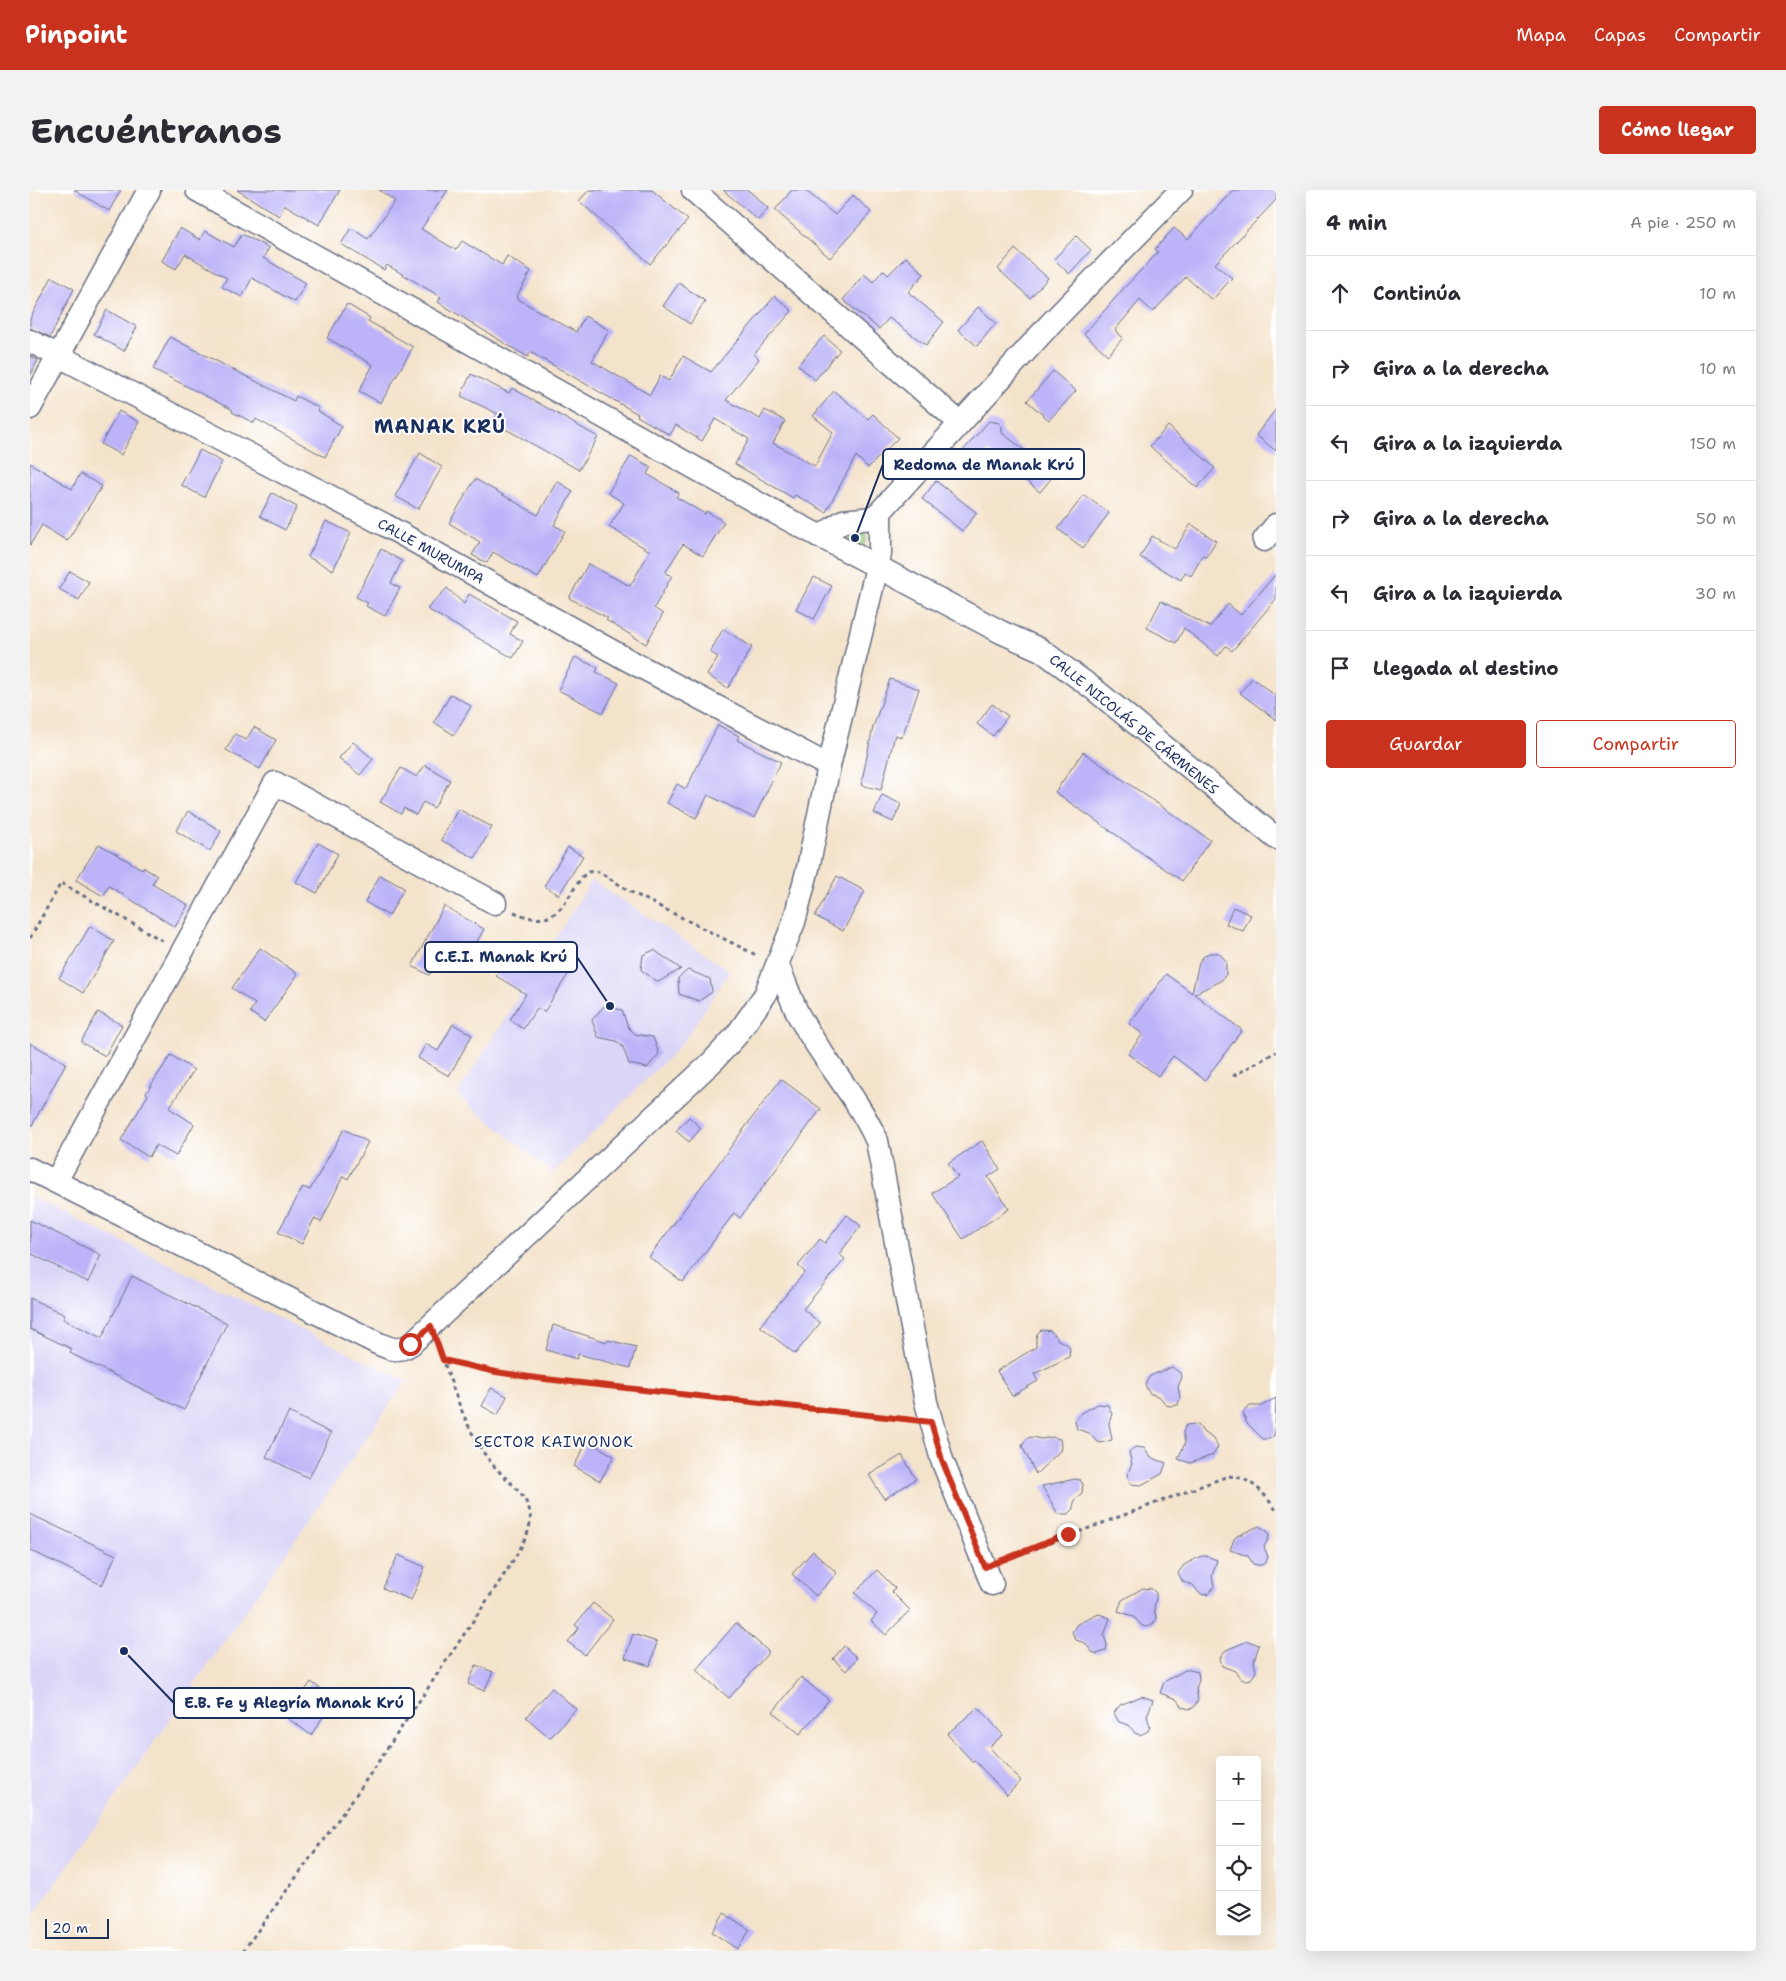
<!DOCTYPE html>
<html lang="es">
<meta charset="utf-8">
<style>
body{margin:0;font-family:"Shantell Sans",sans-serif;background:#f2f2f3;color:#2b2b33}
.controls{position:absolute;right:15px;bottom:15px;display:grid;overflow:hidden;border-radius:5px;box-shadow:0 5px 20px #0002}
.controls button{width:45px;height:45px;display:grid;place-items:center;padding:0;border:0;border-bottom:1px solid #e1e1e2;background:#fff;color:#2b2b33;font:25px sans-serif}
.scale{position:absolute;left:15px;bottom:12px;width:64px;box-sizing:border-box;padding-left:5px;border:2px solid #1b2f5e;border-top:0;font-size:14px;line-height:18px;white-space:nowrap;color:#1b2f5e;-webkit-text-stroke:4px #fff;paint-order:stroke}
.stop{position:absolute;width:15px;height:15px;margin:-11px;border:4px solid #c8321e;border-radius:50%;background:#fff}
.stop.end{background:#c8321e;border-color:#fff;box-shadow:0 1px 5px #0008}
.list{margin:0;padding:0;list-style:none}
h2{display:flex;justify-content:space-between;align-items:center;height:65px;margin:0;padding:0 20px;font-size:21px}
h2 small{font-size:16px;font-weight:400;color:#7c7c81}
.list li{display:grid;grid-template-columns:32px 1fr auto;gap:15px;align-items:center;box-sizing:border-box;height:75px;padding:0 20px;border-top:1px solid #e1e1e2}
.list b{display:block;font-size:19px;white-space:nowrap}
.list em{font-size:16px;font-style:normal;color:#7c7c81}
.actions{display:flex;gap:10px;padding:15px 20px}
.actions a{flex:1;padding:11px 0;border:1px solid #c8321e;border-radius:5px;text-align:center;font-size:18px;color:#c8321e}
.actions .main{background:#c8321e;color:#fff}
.icon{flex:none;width:28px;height:28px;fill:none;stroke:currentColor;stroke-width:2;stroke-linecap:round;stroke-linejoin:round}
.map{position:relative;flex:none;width:1246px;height:1761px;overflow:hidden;border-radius:5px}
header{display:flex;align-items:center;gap:30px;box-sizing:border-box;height:70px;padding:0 25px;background:#c8321e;color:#fff}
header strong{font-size:24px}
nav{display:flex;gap:28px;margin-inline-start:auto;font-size:18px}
.intro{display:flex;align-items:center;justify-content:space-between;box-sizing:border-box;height:120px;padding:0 30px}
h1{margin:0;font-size:35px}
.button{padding:12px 22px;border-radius:5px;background:#c8321e;color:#fff;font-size:18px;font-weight:700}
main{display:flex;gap:30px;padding:0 30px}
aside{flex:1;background:#fff;border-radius:5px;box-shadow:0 5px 20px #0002}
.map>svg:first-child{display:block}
.built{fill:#dbd6f7}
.green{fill:#94c87a;stroke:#587c6c}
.building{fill:#bcb3f8}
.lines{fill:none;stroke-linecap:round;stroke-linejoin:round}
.minor-casing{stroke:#676e84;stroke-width:25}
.path{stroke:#676e84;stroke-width:3;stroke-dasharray:4 4;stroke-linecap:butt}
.minor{stroke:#fff;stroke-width:22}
.route{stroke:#c8321e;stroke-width:6}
.labels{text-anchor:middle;stroke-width:4;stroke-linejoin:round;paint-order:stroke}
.street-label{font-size:14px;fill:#1b2f5e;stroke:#fff}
.neighbourhood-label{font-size:15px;letter-spacing:1px;fill:#1b2f5e;stroke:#fff}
.district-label{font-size:19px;font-weight:bold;letter-spacing:1px;fill:#1b2f5e;stroke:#fff}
.leader{fill:none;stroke:#1b2f5e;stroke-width:2}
.callout-dot{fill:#1b2f5e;stroke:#fff;stroke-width:2}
.callout{fill:#fff;stroke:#1b2f5e;stroke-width:2}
.callout-label{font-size:15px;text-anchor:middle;font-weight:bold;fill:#1b2f5e}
</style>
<header>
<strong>Pinpoint</strong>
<nav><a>Mapa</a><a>Capas</a><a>Compartir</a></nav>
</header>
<div class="intro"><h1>Encuéntranos</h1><a class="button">Cómo llegar</a></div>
<main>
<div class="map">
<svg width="1246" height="1761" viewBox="0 0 1246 1761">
<rect width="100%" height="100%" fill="#fff"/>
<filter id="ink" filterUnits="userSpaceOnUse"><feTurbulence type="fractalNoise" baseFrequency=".02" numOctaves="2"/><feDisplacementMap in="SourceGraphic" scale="10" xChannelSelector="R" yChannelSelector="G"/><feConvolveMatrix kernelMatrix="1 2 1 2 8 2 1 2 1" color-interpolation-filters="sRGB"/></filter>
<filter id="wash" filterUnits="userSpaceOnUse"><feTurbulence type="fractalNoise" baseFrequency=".0096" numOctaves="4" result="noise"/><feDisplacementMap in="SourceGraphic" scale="20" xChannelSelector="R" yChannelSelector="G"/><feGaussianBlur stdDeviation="1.12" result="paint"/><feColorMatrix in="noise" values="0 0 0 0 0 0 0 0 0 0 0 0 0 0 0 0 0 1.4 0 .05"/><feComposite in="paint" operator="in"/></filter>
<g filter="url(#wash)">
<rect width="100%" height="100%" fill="#f4e3cb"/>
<path class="built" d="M 562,690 L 700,781 L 654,851 L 642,864 L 523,983 L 427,905 Z
M 0,1006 L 376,1191 L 0,1730 Z"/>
<path class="green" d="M 832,338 L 837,348 L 835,354 L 831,358 L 813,347 L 815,341 Z"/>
<g id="blocks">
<path class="building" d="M 44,0 L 91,0 L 79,21 Z
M 207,0 L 310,0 L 289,35 L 255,15 L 249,26 Z
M 349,0 L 418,0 L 391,39 L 426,60 L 432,51 L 472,75 L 477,66 L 501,81 L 486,108 L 546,142 L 555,126 L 579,140 L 562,171 L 620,205 L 630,186 L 639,191 L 653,166 L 681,182 L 745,106 L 762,121 L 724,164 L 729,169 L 696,210 L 730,229 L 735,220 L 755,231 L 743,253 L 785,276 L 803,242 L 783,226 L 804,201 L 838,229 L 843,224 L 868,248 L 838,278 L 826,266 L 796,322 L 765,305 L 763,308 L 705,274 L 719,249 L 685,229 L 672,251 L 646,235 L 640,245 L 607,226 L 608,224 L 500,162 L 498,167 L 474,153 L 408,112 L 411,107 L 357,75 L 354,80 L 311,54 L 321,38 L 338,49 L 365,11 Z
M 559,0 L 622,0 L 658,30 L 620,74 L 549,11 Z
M 693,0 L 718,0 L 738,18 L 728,30 Z
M 762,0 L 775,0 L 805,25 L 823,5 L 841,22 L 800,68 L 745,20 Z
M 1203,0 L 1246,0 L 1246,10 L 1185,74 L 1202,88 L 1182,110 L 1156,87 L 1123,122 L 1110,110 L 1085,140 L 1093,148 L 1078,165 L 1054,144 L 1094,98 L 1128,62 L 1125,59 L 1144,38 L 1158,49 Z
M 150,38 L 170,50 L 175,41 L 204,57 L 212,44 L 239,58 L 233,68 L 276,93 L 265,112 L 222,88 L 212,107 L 192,97 L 197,88 L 155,64 L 146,79 L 132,71 Z
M 1046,46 L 1061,60 L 1039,84 L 1024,69 Z
M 985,59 L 1018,88 L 1000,108 L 968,79 Z
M 876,67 L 894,84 L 878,102 L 914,132 L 896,155 L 859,128 L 849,139 L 813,110 L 834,84 L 843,92 L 853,80 L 858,85 Z
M 22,87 L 44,99 L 20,147 L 0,138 L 0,129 Z
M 649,93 L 675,111 L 660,134 L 633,116 Z
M 317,114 L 340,128 L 338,131 L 383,157 L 351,213 L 329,201 L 343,175 L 297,148 Z
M 948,117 L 966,133 L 947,156 L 928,140 Z
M 77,120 L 107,137 L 94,161 L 64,144 Z
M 794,146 L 810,160 L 785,190 L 768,175 Z
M 140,147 L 264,211 L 266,206 L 289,218 L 288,221 L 312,236 L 295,267 L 226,229 L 224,233 L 202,222 L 203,220 L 123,179 Z
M 0,166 L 8,170 L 0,186 Z
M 1023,181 L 1046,201 L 1019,230 L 997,211 Z
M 441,184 L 479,203 L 482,198 L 568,247 L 549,280 L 463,232 L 468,224 L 431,206 Z
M 1246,219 L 1246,261 L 1226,245 Z
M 89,221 L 109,232 L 91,265 L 71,254 Z
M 959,231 L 969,233 L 972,237 L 972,243 L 1025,284 L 1010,302 L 958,261 L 941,280 L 930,281 L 928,269 L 930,264 Z
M 1138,236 L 1185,278 L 1167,298 L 1120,256 Z
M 170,260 L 192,272 L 174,307 L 151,295 Z
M 390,263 L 412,277 L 388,319 L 365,306 Z
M 601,266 L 621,277 L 617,284 L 649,303 L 646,307 L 675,324 L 676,321 L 694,332 L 673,366 L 653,354 L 635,383 L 642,386 L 624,418 L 633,424 L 616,454 L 576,430 L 578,428 L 539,408 L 558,374 L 600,396 L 620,361 L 579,337 L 594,313 L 578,303 Z
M 0,273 L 42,299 L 50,284 L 72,296 L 37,351 L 12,335 L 0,355 Z
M 445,289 L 508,325 L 527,291 L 543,301 L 524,335 L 535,341 L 508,388 L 463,362 L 457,373 L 442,365 L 450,352 L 419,333 Z
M 906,291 L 947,323 L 932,341 L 892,309 Z
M 242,303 L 267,317 L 255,340 L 230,326 Z
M 1054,305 L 1079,323 L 1053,358 L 1028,339 Z
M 296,331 L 321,343 L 303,380 L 278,367 Z
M 1161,334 L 1186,351 L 1176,367 L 1173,365 L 1161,386 L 1155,382 L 1151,390 L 1110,367 L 1122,346 L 1145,359 Z
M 351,359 L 372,371 L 361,393 L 370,398 L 355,426 L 336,416 L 338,413 L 326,407 Z
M 40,381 L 59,392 L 49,410 L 29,399 Z
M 1246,384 L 1246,409 L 1202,461 L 1196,456 L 1188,466 L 1154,438 L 1146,453 L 1117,438 L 1131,411 L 1180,437 L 1198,414 L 1211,425 Z
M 784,387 L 802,396 L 784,429 L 766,419 Z
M 417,398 L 434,414 L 439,404 L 487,431 L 480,444 L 493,451 L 483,468 L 397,419 Z
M 693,439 L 722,457 L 698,498 L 677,485 L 688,467 L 680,462 Z
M 545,467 L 568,478 L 566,482 L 589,493 L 573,523 L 528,500 Z
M 1222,488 L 1246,506 L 1246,530 L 1210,503 Z
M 860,489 L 889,499 L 872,547 L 865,545 L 851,600 L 831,595 L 843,537 Z
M 421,504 L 441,516 L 424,545 L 404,532 Z
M 962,514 L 978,526 L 963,546 L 947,534 Z
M 688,535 L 709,546 L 707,550 L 751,572 L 724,628 L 678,605 L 666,628 L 637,613 L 647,594 L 656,599 Z
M 224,537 L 246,550 L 230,579 L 196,560 L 205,544 L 216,550 Z
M 323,552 L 343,569 L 330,585 L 309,568 Z
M 1053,562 L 1180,650 L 1152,691 L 1025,602 Z
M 395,575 L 420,590 L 404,618 L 393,612 L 386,625 L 374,618 L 371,624 L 350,612 L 371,578 L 387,587 Z
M 852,605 L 871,614 L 863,632 L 844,623 Z
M 428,619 L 462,637 L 445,668 L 411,650 Z
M 158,621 L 191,641 L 180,661 L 146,641 Z
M 288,653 L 308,664 L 287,703 L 266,692 Z
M 69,654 L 112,679 L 113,677 L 127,686 L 122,694 L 158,715 L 145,737 L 79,696 L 73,706 L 46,690 Z
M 538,657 L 553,666 L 529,705 L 514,696 Z
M 350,685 L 374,698 L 359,726 L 335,712 Z
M 807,686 L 835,701 L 813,741 L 785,726 Z
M 414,716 L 454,739 L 438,768 L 416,755 L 399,785 L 382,776 Z
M 1203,717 L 1221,725 L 1213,741 L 1196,734 Z
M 60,736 L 84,751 L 53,803 L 29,788 Z
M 486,753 L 516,772 L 520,765 L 542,778 L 514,822 L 507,818 L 493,839 L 480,830 L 496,804 L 466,786 Z
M 230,758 L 268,784 L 234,832 L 220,822 L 225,814 L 202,798 Z
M 624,760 L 651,779 L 628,792 L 611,780 L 613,765 Z
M 1179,763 L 1189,763 L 1196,771 L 1196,784 L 1192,790 L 1164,804 L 1212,840 L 1175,890 L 1143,866 L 1128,886 L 1098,864 L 1113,844 L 1099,834 L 1136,784 L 1162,803 L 1169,772 L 1173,767 Z
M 658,780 L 680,789 L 682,802 L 669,811 L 649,804 L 648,788 Z
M 574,816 L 592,820 L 598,837 L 605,844 L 623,847 L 629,864 L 617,878 L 599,874 L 593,857 L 586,851 L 568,847 L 562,830 Z
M 68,822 L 92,835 L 75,866 L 51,852 Z
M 423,834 L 442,845 L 419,886 L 388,868 L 396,854 L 408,861 Z
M 0,853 L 36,873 L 0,939 Z
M 141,865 L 164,880 L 139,918 L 164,934 L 146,966 L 126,955 L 119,967 L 91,950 L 118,905 L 116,903 Z
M 751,889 L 791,919 L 710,1028 L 704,1023 L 653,1092 L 619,1067 Z
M 659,927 L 671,938 L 659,952 L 646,941 Z
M 314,939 L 338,952 L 318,989 L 313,986 L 291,1032 L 284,1029 L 272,1054 L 248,1042 L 273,997 L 280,1000 Z
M 952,951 L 970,979 L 958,987 L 979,1019 L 933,1049 L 902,1003 L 928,987 L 918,973 Z
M 817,1025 L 831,1036 L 809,1064 L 815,1069 L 773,1119 L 790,1133 L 765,1164 L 730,1136 L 775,1082 L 768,1076 L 790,1049 L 795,1053 Z
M 0,1030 L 71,1065 L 58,1092 L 0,1063 Z
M 102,1086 L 197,1133 L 154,1220 L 40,1163 L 42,1159 L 0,1139 L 0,1108 L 35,1125 L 33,1129 L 72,1148 Z
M 523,1135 L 577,1152 L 578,1150 L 606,1157 L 600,1178 L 548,1164 L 547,1169 L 516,1160 Z
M 1011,1140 L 1021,1141 L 1028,1150 L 1037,1154 L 1040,1158 L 1039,1167 L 1004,1184 L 1008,1191 L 982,1206 L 967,1181 L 1006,1157 L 1006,1148 L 1007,1144 Z
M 1142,1177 L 1150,1183 L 1152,1187 L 1148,1197 L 1150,1207 L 1148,1215 L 1140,1216 L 1136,1215 L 1130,1207 L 1119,1203 L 1115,1194 L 1120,1186 Z
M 461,1198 L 477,1206 L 468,1225 L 452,1216 Z
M 1246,1208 L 1245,1242 L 1243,1247 L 1238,1249 L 1233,1249 L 1216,1232 L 1213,1222 L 1220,1216 L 1231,1216 Z
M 1068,1214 L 1078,1215 L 1082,1224 L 1079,1233 L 1082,1250 L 1071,1253 L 1066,1251 L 1059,1243 L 1047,1239 L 1045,1231 L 1051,1223 Z
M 259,1222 L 301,1243 L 279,1288 L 236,1267 Z
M 1164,1234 L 1168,1235 L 1174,1243 L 1184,1248 L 1188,1257 L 1183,1265 L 1160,1273 L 1148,1269 L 1155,1253 L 1153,1242 L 1156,1235 Z
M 1002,1247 L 1011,1249 L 1022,1247 L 1030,1249 L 1031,1257 L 1030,1261 L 1006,1284 L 992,1256 L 997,1248 Z
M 558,1251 L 584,1266 L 570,1291 L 544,1276 Z
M 1105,1257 L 1114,1258 L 1120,1267 L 1136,1273 L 1132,1284 L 1111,1295 L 1101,1294 L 1097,1285 L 1102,1274 L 1099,1262 Z
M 872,1265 L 886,1289 L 854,1309 L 839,1285 Z
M 1045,1289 L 1050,1290 L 1053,1294 L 1052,1303 L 1045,1309 L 1042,1321 L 1038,1324 L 1028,1324 L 1012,1296 Z
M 0,1324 L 86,1365 L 72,1395 L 0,1360 Z
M 1229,1336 L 1238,1342 L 1239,1347 L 1234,1357 L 1238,1367 L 1236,1372 L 1232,1375 L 1227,1375 L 1223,1374 L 1218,1366 L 1200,1360 L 1204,1349 L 1207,1346 Z
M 783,1361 L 807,1383 L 786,1406 L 762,1384 Z
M 368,1365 L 395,1377 L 381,1410 L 353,1398 Z
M 1171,1366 L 1176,1366 L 1187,1370 L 1182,1386 L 1184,1396 L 1179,1404 L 1174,1405 L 1169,1403 L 1163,1395 L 1153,1392 L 1148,1383 L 1154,1375 Z
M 847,1380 L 865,1398 L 861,1401 L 880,1420 L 856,1445 L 841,1431 L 847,1424 L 825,1403 Z
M 1113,1398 L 1122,1399 L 1126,1403 L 1126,1408 L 1124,1418 L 1126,1428 L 1124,1433 L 1120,1436 L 1115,1437 L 1111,1435 L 1103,1426 L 1088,1421 L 1092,1410 Z
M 563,1413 L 583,1429 L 555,1465 L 538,1452 L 549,1438 L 545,1435 Z
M 1069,1424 L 1080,1428 L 1074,1446 L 1077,1455 L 1076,1460 L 1067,1464 L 1062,1462 L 1055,1453 L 1046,1450 L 1042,1442 L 1047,1434 Z
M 706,1433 L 739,1462 L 699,1508 L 666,1480 Z
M 603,1444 L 627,1452 L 620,1476 L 595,1468 Z
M 1218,1451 L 1229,1455 L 1224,1471 L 1226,1482 L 1221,1489 L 1216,1490 L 1211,1489 L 1205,1481 L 1192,1476 L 1190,1468 L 1196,1460 Z
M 814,1456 L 827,1468 L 816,1481 L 803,1469 Z
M 446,1475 L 463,1482 L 454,1501 L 438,1494 Z
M 1155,1480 L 1160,1480 L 1168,1482 L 1169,1490 L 1166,1499 L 1168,1510 L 1163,1518 L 1158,1519 L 1153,1517 L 1146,1509 L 1130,1503 L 1134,1492 Z
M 771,1487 L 799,1510 L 770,1544 L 743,1522 Z
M 281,1492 L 305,1509 L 281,1545 L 256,1527 Z
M 522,1498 L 546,1519 L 520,1548 L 496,1527 Z
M 1112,1506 L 1123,1510 L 1117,1526 L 1120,1536 L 1118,1541 L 1110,1545 L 1105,1543 L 1099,1535 L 1089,1532 L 1084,1523 L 1090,1515 Z
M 948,1517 L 973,1545 L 959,1557 L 991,1591 L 977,1605 L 944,1570 L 943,1572 L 917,1544 Z
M 694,1723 L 720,1740 L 707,1759 L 682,1742 Z"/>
</g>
</g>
<g filter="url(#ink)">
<use href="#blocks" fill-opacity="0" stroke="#676e84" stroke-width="1"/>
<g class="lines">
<defs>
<path id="minor" d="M 167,0 L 742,321 L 971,442 L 1011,460 L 1065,500 L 1246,648
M 663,0 L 930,233
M 0,151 L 355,335 L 598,470 L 799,576
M 0,218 L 119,0
M 790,347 L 813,331 L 842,328 L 850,322 L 1022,132 L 1151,0
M 1234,350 L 1246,335
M 748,776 C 755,792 761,810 769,826 C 792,869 827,906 847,951 L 896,1212 L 912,1270 L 962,1394
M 0,979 L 347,1153 C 361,1159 367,1163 381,1154 L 683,871 L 706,846 L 735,805 L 764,732 L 778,678 L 799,576 L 847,377 L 850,364 L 850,322
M 26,991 L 245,593 L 465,713"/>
</defs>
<use href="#minor" class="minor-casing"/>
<path class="path" d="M 484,722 C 526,740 530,718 552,687 L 558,682 L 566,681 L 571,683 L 601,702 L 728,766
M 0,748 L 31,693 L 133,751
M 1203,886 L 1246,862
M 414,1170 L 466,1182 L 506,1188 L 878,1229
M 974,1370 L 1198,1286 C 1221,1287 1233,1302 1246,1320
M 213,1761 L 330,1599 L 478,1379 C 487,1363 503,1343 500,1323 C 497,1304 475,1289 463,1275 C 436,1243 423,1197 409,1158"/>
<use href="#minor" class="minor"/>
</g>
</g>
<g class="lines" filter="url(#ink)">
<path class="route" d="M 380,1154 L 401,1136 L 413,1170 L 466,1182 L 506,1188 L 901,1232 L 912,1270 L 955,1377 L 1038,1344"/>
</g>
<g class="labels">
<g class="street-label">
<text transform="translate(401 361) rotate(29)" y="5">CALLE MURUMPA</text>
<text transform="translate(1104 534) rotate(39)" y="5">CALLE NICOLÁS DE CÁRMENES</text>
</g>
<g class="neighbourhood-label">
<text x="524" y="1257">SECTOR KAIWONOK</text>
</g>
<g class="district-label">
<text x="410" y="243">MANAK KRÚ</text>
</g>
</g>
<path class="leader" d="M825 348L853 274M580 816L547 767M94 1461L144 1513"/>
<g class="callout-dot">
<circle cx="825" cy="348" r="5"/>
<circle cx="580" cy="816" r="5"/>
<circle cx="94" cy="1461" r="5"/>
</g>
<g class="callout">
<rect x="853" y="259" width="201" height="30" rx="5"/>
<rect x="395" y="752" width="152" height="30" rx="5"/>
<rect x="144" y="1498" width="240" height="30" rx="5"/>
</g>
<g class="callout-label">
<text x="954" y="280">Redoma de Manak Krú</text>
<text x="471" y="772">C.E.I. Manak Krú</text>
<text x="264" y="1518">E.B. Fe y Alegría Manak Krú</text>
</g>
</svg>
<div class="controls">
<button>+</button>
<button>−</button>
<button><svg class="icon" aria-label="locate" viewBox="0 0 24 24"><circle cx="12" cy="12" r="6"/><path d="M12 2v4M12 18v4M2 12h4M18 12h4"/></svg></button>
<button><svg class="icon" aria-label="layers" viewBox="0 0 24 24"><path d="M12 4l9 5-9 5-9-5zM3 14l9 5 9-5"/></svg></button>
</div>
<div class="scale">20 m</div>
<div class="stop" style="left:380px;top:1154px"></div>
<div class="stop end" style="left:1038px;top:1344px"></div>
</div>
<aside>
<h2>4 min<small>A pie · 250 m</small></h2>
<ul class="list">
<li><svg class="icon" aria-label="ahead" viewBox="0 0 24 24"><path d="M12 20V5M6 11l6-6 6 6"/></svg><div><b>Continúa</b></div><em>10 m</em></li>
<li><svg class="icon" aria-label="right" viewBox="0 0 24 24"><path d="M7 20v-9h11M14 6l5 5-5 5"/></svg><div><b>Gira a la derecha</b></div><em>10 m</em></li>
<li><svg class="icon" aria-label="left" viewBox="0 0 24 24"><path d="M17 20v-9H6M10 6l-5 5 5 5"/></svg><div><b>Gira a la izquierda</b></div><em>150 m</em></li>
<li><svg class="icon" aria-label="right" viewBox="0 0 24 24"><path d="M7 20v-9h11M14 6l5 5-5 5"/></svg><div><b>Gira a la derecha</b></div><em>50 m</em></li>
<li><svg class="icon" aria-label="left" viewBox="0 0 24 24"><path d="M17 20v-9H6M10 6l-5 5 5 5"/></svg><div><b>Gira a la izquierda</b></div><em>30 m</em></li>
<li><svg class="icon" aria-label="arrive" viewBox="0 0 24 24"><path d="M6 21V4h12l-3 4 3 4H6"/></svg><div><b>Llegada al destino</b></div></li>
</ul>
<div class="actions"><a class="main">Guardar</a><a>Compartir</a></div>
</aside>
</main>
